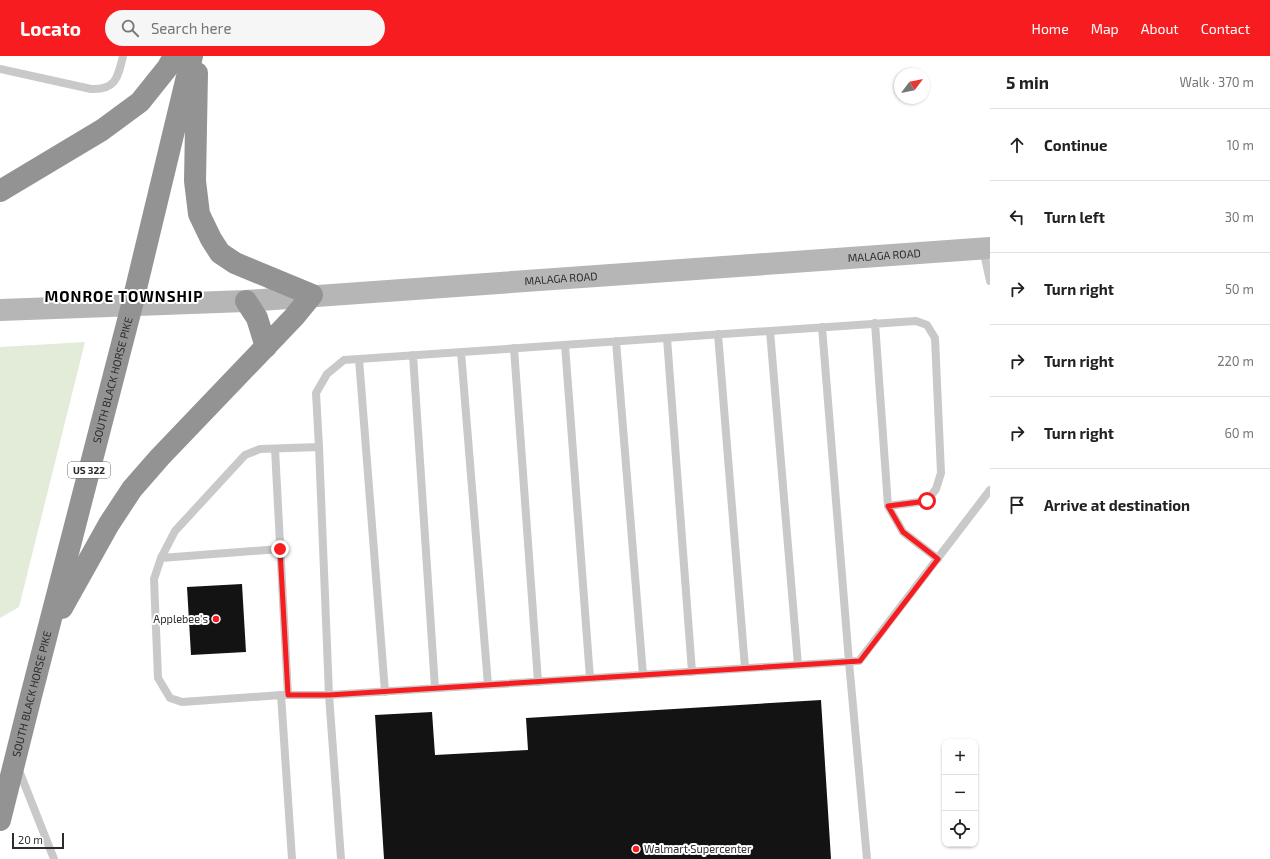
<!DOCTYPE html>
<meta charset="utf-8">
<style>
body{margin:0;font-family:"Exo 2",sans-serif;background:#f6f6f6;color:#222}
.controls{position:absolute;right:12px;bottom:12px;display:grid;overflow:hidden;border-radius:8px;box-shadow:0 1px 3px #0004}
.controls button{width:36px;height:36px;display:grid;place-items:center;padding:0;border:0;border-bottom:1px solid #e0e0e0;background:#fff;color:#222;font:20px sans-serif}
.compass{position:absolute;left:894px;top:12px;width:36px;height:36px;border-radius:50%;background:#fff;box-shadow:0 1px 3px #0004;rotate:58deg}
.scale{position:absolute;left:12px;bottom:10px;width:52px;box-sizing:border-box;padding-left:4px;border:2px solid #2c2c2c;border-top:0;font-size:11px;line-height:14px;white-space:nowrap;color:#2c2c2c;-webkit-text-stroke:3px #fff;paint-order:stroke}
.stop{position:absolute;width:12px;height:12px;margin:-9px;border:3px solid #f61c20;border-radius:50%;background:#fff}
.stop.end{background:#f61c20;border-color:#fff;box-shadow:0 1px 4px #0008}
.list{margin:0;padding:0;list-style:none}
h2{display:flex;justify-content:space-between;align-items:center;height:52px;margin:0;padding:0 16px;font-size:17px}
h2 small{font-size:13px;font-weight:400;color:#767676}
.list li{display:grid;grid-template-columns:26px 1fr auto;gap:12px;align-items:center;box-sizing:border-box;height:72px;padding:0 16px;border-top:1px solid #e0e0e0}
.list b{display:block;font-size:15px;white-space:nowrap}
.list em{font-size:13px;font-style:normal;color:#767676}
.icon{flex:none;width:22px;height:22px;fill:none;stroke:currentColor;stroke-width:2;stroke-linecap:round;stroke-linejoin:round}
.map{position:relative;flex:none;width:990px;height:803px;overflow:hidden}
header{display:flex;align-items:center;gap:24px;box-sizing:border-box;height:56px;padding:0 20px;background:#f61c20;color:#fff}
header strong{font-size:19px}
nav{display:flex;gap:22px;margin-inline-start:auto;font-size:14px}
.search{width:280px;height:36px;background:#f6f6f6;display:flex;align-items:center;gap:10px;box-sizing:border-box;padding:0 14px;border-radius:22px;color:#767676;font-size:15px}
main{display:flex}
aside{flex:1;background:#fff}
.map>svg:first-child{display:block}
.green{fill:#e2ecd8}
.building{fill:#131313}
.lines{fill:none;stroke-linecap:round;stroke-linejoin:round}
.lane{stroke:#c9c9c9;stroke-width:8}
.secondary{stroke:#b6b6b6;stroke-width:22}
.highway{stroke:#939393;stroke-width:22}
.route{stroke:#f61c20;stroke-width:5}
.poi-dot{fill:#f61c20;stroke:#fff;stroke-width:1.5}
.labels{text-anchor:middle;stroke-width:4;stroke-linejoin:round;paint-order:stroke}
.shield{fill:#fff;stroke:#6b6b6b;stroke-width:1}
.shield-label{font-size:10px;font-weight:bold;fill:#2c2c2c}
.street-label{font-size:11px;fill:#2c2c2c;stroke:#fff}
.poi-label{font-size:11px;fill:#2c2c2c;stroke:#fff;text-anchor:end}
.district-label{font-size:15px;font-weight:bold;letter-spacing:1px;fill:#000;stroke:#fff}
</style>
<header>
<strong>Locato</strong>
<div class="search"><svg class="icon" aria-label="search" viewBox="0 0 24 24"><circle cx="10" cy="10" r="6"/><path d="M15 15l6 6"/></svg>Search here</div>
<nav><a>Home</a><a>Map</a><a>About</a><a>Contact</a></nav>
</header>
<main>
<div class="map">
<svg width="990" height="803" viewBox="0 0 990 803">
<rect width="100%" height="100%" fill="#fff"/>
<path class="green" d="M 85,286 L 19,551 L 0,562 L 0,291 Z"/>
<path class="building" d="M 242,528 L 246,596 L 191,599 L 187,531 Z
M 821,644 L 831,803 L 384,803 L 375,659 L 432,656 L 435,699 L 528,694 L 526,662 Z"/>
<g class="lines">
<path class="lane" d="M 0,13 L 91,33 C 116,34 118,21 123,0
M 983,193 L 990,225
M 875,267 L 888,450
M 822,271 L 849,606 L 867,803
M 770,275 L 798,609
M 718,278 L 745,612
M 667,282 L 692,616
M 616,285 L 643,619
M 565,289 L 590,622
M 514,292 L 538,626
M 461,296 L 488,629
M 413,299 L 435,632
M 359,303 L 385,636
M 319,391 L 316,337 L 327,318 L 344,304 L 916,265 L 927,269 L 935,282 L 941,417 L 936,433 L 927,445 L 888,450 L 903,476 L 938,503
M 275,393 L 288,639
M 161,502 L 280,493
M 281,639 L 329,639 L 319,391 L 260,393 L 245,399 L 175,475 L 161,502 L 154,523 L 158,622 L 170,642 L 182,646 L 281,639 L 292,803
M 18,712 L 54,803
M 341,803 L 329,639 L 859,605 L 990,434"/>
<path class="secondary" id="s1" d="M 0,254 L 246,245 L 990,192"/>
<g class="highway">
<path d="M 0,135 L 102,74 L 140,46 L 168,11 L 174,0"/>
<path d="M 246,245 L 257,262 L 266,291"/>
<path d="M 62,552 L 109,468 L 132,433 L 160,401 L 294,261 L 312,239 L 235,207 L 220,197 L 211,183 L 199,158 L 195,125 L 197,17"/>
<path id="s2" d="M 0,764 L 31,640 L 132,249 L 192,0"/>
</g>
</g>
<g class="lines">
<path class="route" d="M 280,493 L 288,639 L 329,639 L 860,605 L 938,503 L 903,476 L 888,450 L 927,445"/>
</g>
<g class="poi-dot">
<circle cx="216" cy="563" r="4"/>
<circle cx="636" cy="793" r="4"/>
</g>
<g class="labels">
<rect class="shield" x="68" y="406" width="42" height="16" rx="3"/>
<g class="shield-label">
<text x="89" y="418">US 322</text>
</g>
<g class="street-label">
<text dy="4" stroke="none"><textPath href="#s1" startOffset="886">MALAGA ROAD</textPath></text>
<text dy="4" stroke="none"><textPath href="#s1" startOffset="562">MALAGA ROAD</textPath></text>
<text dy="4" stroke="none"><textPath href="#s2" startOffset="454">SOUTH BLACK HORSE PIKE</textPath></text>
<text dy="4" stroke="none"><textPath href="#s2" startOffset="130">SOUTH BLACK HORSE PIKE</textPath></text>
</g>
<g class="poi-label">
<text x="208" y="567">Applebee's</text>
<text x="644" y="797" text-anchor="start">Walmart Supercenter</text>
</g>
<g class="district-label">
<text x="124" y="246">MONROE TOWNSHIP</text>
</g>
</g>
</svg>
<div class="controls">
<button>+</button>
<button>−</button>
<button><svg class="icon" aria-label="locate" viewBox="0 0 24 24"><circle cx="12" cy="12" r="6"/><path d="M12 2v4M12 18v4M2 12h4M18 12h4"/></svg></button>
</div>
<svg class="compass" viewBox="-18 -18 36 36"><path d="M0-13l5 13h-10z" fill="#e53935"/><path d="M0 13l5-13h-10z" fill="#767676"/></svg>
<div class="scale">20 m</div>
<div class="stop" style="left:927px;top:445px"></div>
<div class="stop end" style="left:280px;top:493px"></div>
</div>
<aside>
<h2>5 min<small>Walk · 370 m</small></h2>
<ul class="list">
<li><svg class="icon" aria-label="ahead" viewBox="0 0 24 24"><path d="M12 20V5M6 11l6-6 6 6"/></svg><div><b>Continue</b></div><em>10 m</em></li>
<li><svg class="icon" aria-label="left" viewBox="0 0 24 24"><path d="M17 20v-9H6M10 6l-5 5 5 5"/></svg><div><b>Turn left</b></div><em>30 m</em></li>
<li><svg class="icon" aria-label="right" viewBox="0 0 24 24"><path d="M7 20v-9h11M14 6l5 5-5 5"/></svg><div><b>Turn right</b></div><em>50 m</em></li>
<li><svg class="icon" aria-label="right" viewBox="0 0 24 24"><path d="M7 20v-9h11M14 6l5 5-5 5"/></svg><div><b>Turn right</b></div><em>220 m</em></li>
<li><svg class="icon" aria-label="right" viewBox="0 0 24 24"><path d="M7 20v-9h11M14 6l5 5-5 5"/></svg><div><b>Turn right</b></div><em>60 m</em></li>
<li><svg class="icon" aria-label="arrive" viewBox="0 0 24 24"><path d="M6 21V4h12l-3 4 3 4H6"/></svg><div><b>Arrive at destination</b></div></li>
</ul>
</aside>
</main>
